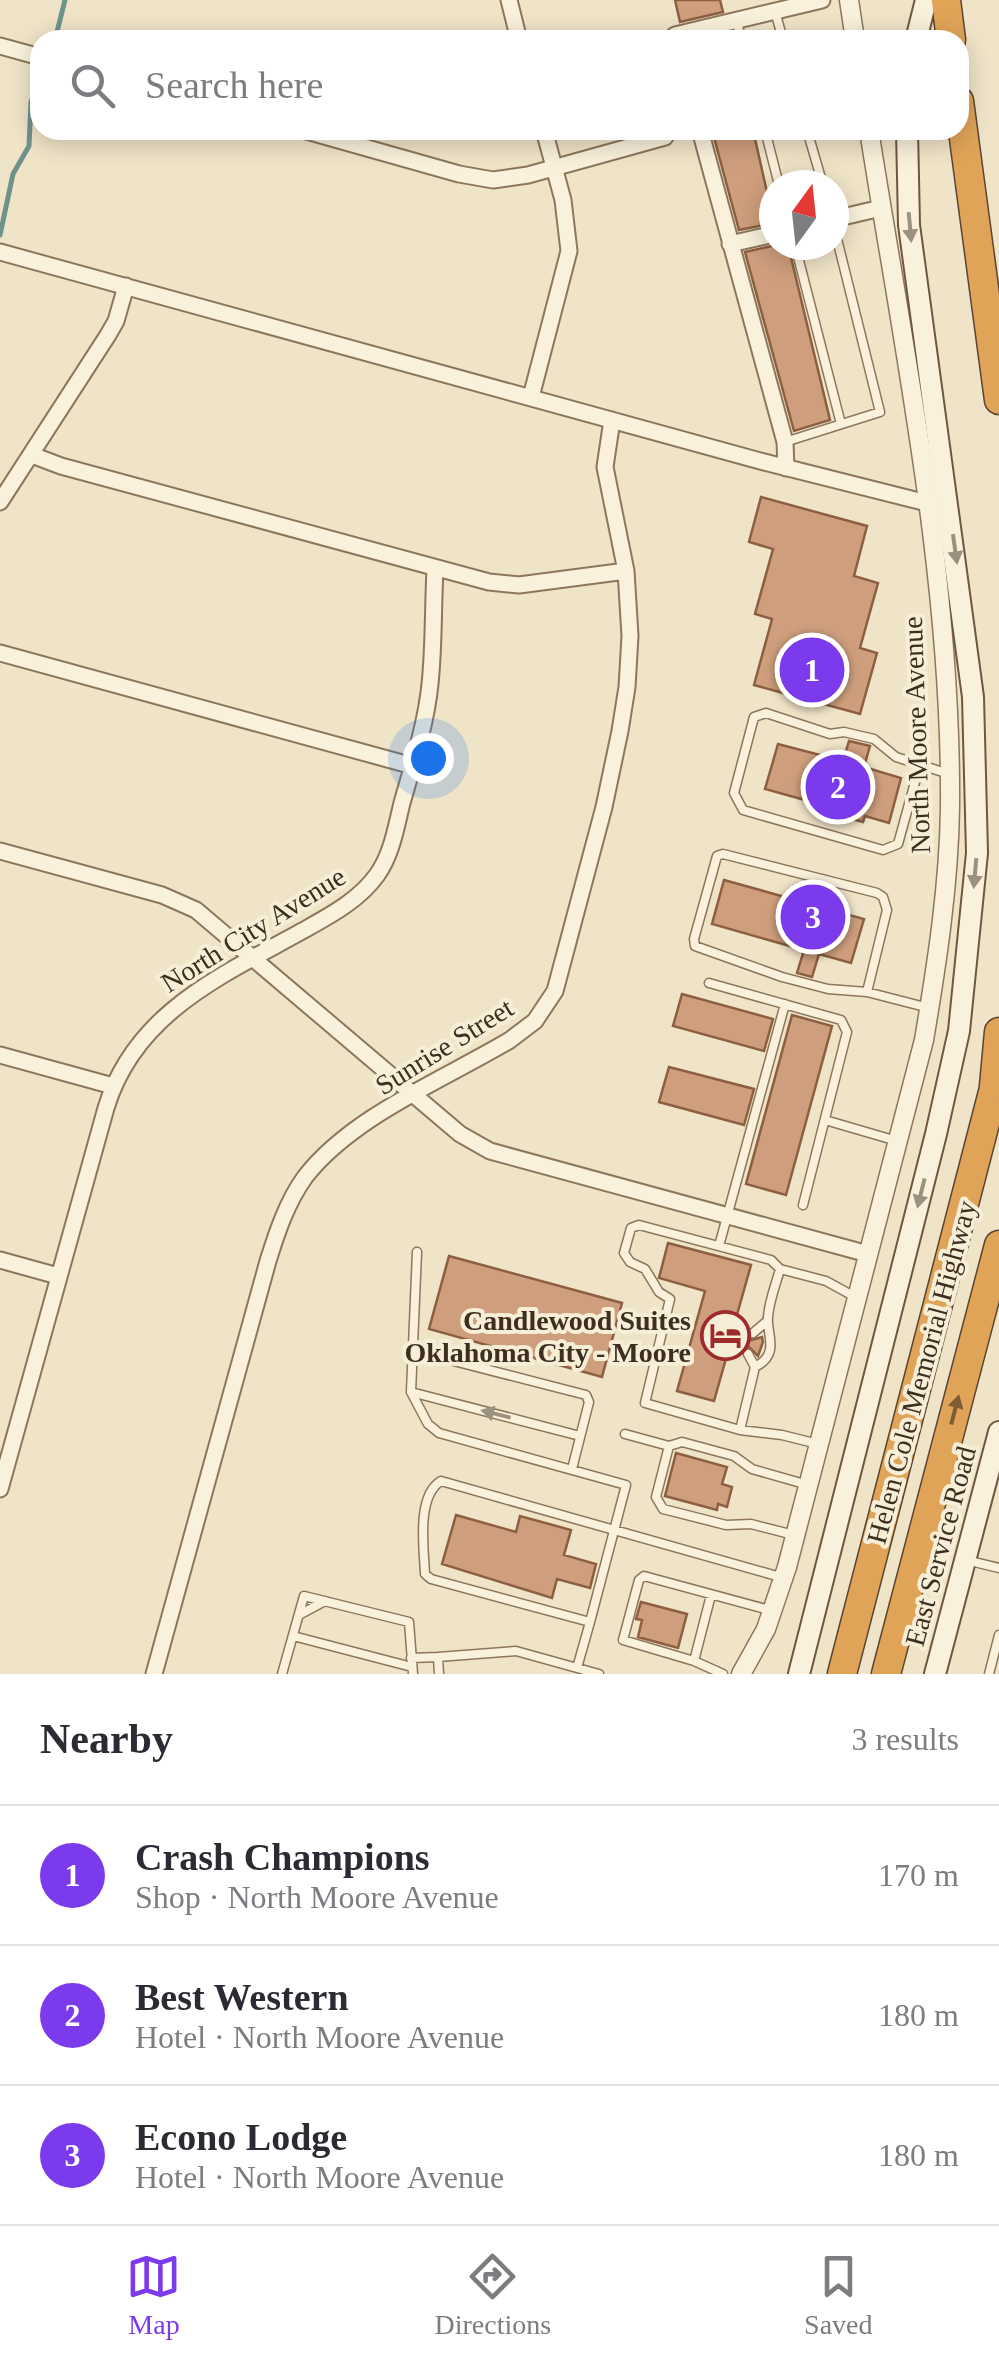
<!DOCTYPE html>
<meta charset="utf-8">
<style>
body{margin:0;font-family:Georgia,serif;background:#f7f7f7;color:#2b2b33}
.compass{position:absolute;left:759px;top:170px;width:90px;height:90px;border-radius:50%;background:#fff;box-shadow:0 5px 25px #0003;rotate:15deg}
.you{position:absolute;left:428px;top:758px;width:35px;height:35px;margin:-25px;border:8px solid #fff;border-radius:50%;background:#1a73e8;box-shadow:0 0 0 15px #1a73e833}
.badge{display:grid;place-items:center;width:65px;height:65px;border-radius:50%;background:#7c3aed;color:#fff;font-size:32px;font-weight:700}
.pin{position:absolute;translate:-50% -50%;border:5px solid #fff;box-shadow:0 2px 10px #0006}
.list{margin:0;padding:0;list-style:none}
h2{display:flex;justify-content:space-between;align-items:center;height:130px;margin:0;padding:0 40px;font-size:42px}
h2 small{font-size:32px;font-weight:400;color:#7c7c81}
.list li{display:grid;grid-template-columns:65px 1fr auto;gap:30px;align-items:center;box-sizing:border-box;height:140px;padding:0 40px;border-top:2px solid #e1e1e2}
.list b{display:block;font-size:38px;white-space:nowrap}
.list p{margin:0;font-size:32px;white-space:nowrap;color:#7c7c81}
.list em{font-size:32px;font-style:normal;color:#7c7c81}
.icon{flex:none;width:55px;height:55px;fill:none;stroke:currentColor;stroke-width:2;stroke-linecap:round;stroke-linejoin:round}
.map{position:relative;flex:none;width:999px;height:1674px;overflow:hidden}
.search{position:absolute;background:#fff;box-shadow:0 5px 25px #0003;left:30px;right:30px;top:30px;height:110px;display:flex;align-items:center;gap:25px;box-sizing:border-box;padding:0 35px;border-radius:30px;color:#7c7c81;font-size:38px}
.sheet{height:550px;background:#fff}
nav{display:flex;justify-content:space-around;align-items:center;box-sizing:border-box;height:140px;border-top:2px solid #e1e1e2;background:#fff;font-size:28px;color:#7c7c81}
nav a{display:grid;justify-items:center;gap:5px}
nav .on{color:#7c3aed}
.map>svg:first-child{display:block}
.lines{fill:none;stroke-linecap:round;stroke-linejoin:round}
.stream{stroke:#6f938a;stroke-width:5}
.building{fill:#cf9f7d;stroke:#8d5f41;stroke-width:2.5}
.service-casing{stroke:#8d765c;stroke-width:11}
.minor-casing{stroke:#8d765c;stroke-width:19}
.tertiary-casing{stroke:#8d765c;stroke-width:21}
.secondary-casing{stroke:#6f573f;stroke-width:24}
.motorway-casing{stroke:#5b4430;stroke-width:31}
.service{stroke:#faf1dc;stroke-width:8}
.minor{stroke:#faf1dc;stroke-width:15}
.tertiary{stroke:#faf1dc;stroke-width:18}
.secondary{stroke:#faf1dc;stroke-width:20}
.motorway{stroke:#e0a458;stroke-width:28}
.oneway{fill:#9c907e}
.oneway2{fill:#7e5d36}
.labels{text-anchor:middle;stroke-width:8;stroke-linejoin:round;paint-order:stroke}
.street-label{font-size:28px;fill:#3d2e20;stroke:#f7eed8}
.poi-label{font-size:28px;font-weight:bold;fill:#3d2e20;stroke:#f7eed8;text-anchor:end}
</style>
<div class="map">
<svg width="999" height="1674" viewBox="0 0 999 1674">
<rect width="100%" height="100%" fill="#f0e4c8"/>
<g class="lines">
<path class="stream" d="M 55,40 L 65,0
M 0,235 L 13,174 L 29,146 L 31,102 L 40,78"/>
</g>
<path class="building" d="M 675,0 L 720,0 L 723,12 L 680,22 Z
M 712,130 L 753,130 L 774,223 L 739,230 Z
M 776,245 L 788,245 L 830,420 L 794,431 L 745,252 Z
M 761,497 L 867,526 L 854,576 L 878,583 L 860,648 L 877,653 L 860,714 L 754,685 L 772,619 L 755,614 L 773,549 L 749,542 Z
M 849,741 L 870,746 L 864,767 L 901,778 L 889,823 L 865,816 L 863,822 L 818,810 L 819,804 L 765,789 L 778,744 L 843,761 Z
M 724,880 L 864,919 L 851,963 L 819,954 L 812,977 L 797,973 L 804,950 L 712,924 Z
M 682,994 L 773,1019 L 764,1051 L 673,1026 Z
M 792,1015 L 832,1026 L 786,1195 L 746,1184 Z
M 669,1067 L 754,1089 L 744,1125 L 659,1102 Z
M 668,1243 L 751,1265 L 733,1329 L 746,1332 L 751,1340 L 762,1337 L 763,1342 L 758,1356 L 749,1347 L 741,1351 L 729,1348 L 714,1401 L 677,1391 L 705,1291 L 659,1278 Z
M 449,1256 L 622,1303 L 602,1377 L 429,1329 Z
M 676,1453 L 727,1467 L 722,1484 L 732,1487 L 727,1507 L 718,1504 L 717,1510 L 665,1496 Z
M 456,1515 L 516,1532 L 520,1516 L 571,1530 L 564,1555 L 596,1564 L 590,1588 L 557,1579 L 552,1598 L 442,1564 Z
M 641,1602 L 687,1614 L 678,1648 L 638,1637 L 642,1620 L 636,1619 Z"/>
<g class="lines">
<defs>
<path id="service" d="M 775,11 L 783,40
M 736,20 L 742,40
M 765,130 L 779,185
M 807,130 L 823,185
M 795,245 L 841,424
M 785,442 L 880,412 L 834,227
M 920,764 L 898,844 L 883,850 L 743,810 L 734,793 L 754,717 L 766,713 L 830,734 L 844,732 L 874,739 L 896,757 L 949,774
M 709,983 L 841,1020 L 847,1032 L 803,1205
M 867,992 L 887,910 L 883,897 L 877,893 L 723,854 L 717,856 L 694,939 L 695,946 L 782,977 L 828,989 L 867,992 L 929,1008
M 825,1120 L 897,1141
M 719,1246 L 785,1004
M 417,1252 L 411,1392 L 428,1424 L 439,1433 L 626,1485 L 590,1622 L 431,1579 L 425,1574 C 424,1549 416,1496 441,1481 L 784,1578
M 753,1333 L 766,1322
M 411,1350 L 586,1395 L 589,1402 L 572,1469
M 748,1354 L 755,1367
M 411,1392 L 580,1436
M 740,1430 L 755,1367 C 781,1354 766,1333 768,1317 C 769,1301 776,1284 780,1269
M 625,1434 L 669,1446 L 682,1442 L 734,1456 L 752,1469 L 808,1485
M 818,1444 L 782,1435 L 740,1430 L 645,1403 L 670,1299 L 659,1292 L 645,1269 L 630,1262 L 624,1253 L 631,1228 L 639,1225 L 771,1260 L 780,1269 L 826,1281 L 857,1298
M 669,1446 L 656,1497 L 663,1509 L 726,1525 L 751,1524 L 794,1535
M 966,1560 L 999,1568
M 711,1595 L 694,1661 L 623,1640 L 639,1580 L 644,1576 L 773,1611
M 299,1615 L 325,1601
M 293,1636 L 412,1667
M 411,1658 L 438,1657
M 694,1661 L 723,1674
M 577,1668 L 590,1622
M 282,1674 L 304,1596 L 409,1622 L 413,1674
M 439,1674 L 438,1657 L 516,1651 L 599,1674
M 989,1674 L 999,1635"/>
<path id="minor" d="M 509,0 L 519,40
M 676,40 L 675,35 L 822,0
M 0,46 L 40,57
M 303,130 L 459,174 L 493,180 L 528,175 L 665,137
M 700,130 L 785,442 L 786,468
M 834,219 L 881,208
M 730,244 L 774,234
M 0,252 L 764,462 L 927,503
M 531,397 L 569,251 L 563,200 L 544,130
M 32,455 L 61,466 L 489,582 L 519,585 L 626,571
M 0,502 L 108,335 L 116,321 L 126,286
M 0,653 L 413,766
M 0,851 L 162,895 L 196,910 L 460,1134 L 490,1151 L 868,1254
M 0,1055 L 113,1086
M 0,1260 L 58,1276
M 0,1489 L 106,1108 C 135,1012 223,975 304,930 C 331,915 359,900 377,875 C 392,854 396,827 402,803 C 413,764 426,724 430,684 C 434,646 433,607 435,569
M 154,1674 L 268,1261 C 277,1232 287,1202 305,1177 C 352,1116 445,1079 510,1040 L 535,1021 L 555,991 L 604,807 L 620,731 L 627,687 L 630,636 L 626,571 L 605,467 L 612,420"/>
<path id="tertiary" d="M 849,0 L 855,40
M 741,1674 L 766,1629 L 787,1567 L 924,1040 C 937,963 949,885 950,807 C 952,581 904,353 869,130"/>
<path id="secondary" d="M 916,40 L 926,0
M 799,1674 L 936,1134 L 959,1031 L 977,853 L 973,697 L 909,225 L 907,130
M 935,1674 L 999,1432"/>
<path id="motorway" d="M 946,0 L 951,40
M 959,101 L 999,400
M 994,1086 L 999,1032
M 842,1674 L 999,1069
M 886,1674 L 999,1245"/>
</defs>
<use href="#service" class="service-casing"/>
<use href="#minor" class="minor-casing"/>
<use href="#tertiary" class="tertiary-casing"/>
<use href="#secondary" class="secondary-casing"/>
<use href="#motorway" class="motorway-casing"/>
<use href="#service" class="service"/>
<use href="#minor" class="minor"/>
<use href="#tertiary" class="tertiary"/>
<use href="#secondary" class="secondary"/>
<use href="#motorway" class="motorway"/>
</g>
<defs><path id="oneway-solid" d="M-6-.8H1V-3.2L6.5 0L1 3.2V.8H-6Z" transform="scale(2.5)"/></defs>
<g class="oneway">
<use href="#oneway-solid" transform="translate(910 227) rotate(85)"/>
<use href="#oneway-solid" transform="translate(955 549) rotate(82)"/>
<use href="#oneway-solid" transform="translate(975 873) rotate(95)"/>
<use href="#oneway-solid" transform="translate(921 1193) rotate(104)"/>
<use href="#oneway-solid" transform="translate(496 1414) rotate(-166)"/>
</g>
<use class="oneway2" href="#oneway-solid" transform="translate(955 1410) rotate(-75)"/>
<defs>
<symbol id="hotel-ring" viewBox="-11 -11 22 22"><circle r="9.5" fill="#f7eed8" stroke="#9e2a2b" stroke-width="1.5"/><path d="M-6-4.5h1.5V1H6V5H4.5V3h-9V5H-6ZM-4 0a1.8 1.8 0 1 1 3.6 0ZM.5 0V-2.5h3Q6-2.5 6 0Z" fill="#9e2a2b"/></symbol>
</defs>
<g fill-rule="evenodd">
<use href="#hotel-ring" x="698" y="1308" width="55" height="55"/>
</g>
<g class="labels">
<g class="street-label">
<text transform="translate(916 735) rotate(-92)" y="10">North Moore Avenue</text>
<text transform="translate(253 929) rotate(-32)" y="10">North City Avenue</text>
<text transform="translate(444 1046) rotate(-32)" y="10">Sunrise Street</text>
<text transform="translate(921 1372) rotate(-75)" y="10">Helen Cole Memorial Highway</text>
<text transform="translate(940 1546) rotate(-75)" y="10">East Service Road</text>
</g>
<g class="poi-label">
<text x="691" y="1330">Candlewood Suites<tspan x="691" dy="32">Oklahoma City - Moore</tspan></text>
</g>
</g>
</svg>
<svg class="compass" viewBox="-18 -18 36 36"><path d="M0-13l5 13h-10z" fill="#e53935"/><path d="M0 13l5-13h-10z" fill="#7c7c81"/></svg>
<div class="you"></div>
<div class="pin badge" style="left:812px;top:670px">1</div>
<div class="pin badge" style="left:838px;top:787px">2</div>
<div class="pin badge" style="left:813px;top:917px">3</div>
<div class="search"><svg class="icon" aria-label="search" viewBox="0 0 24 24"><circle cx="10" cy="10" r="6"/><path d="M15 15l6 6"/></svg>Search here</div>
</div>
<section class="sheet">
<h2>Nearby<small>3 results</small></h2>
<ul class="list">
<li><span class="badge">1</span><div><b>Crash Champions</b><p>Shop · North Moore Avenue</p></div><em>170 m</em></li>
<li><span class="badge">2</span><div><b>Best Western</b><p>Hotel · North Moore Avenue</p></div><em>180 m</em></li>
<li><span class="badge">3</span><div><b>Econo Lodge</b><p>Hotel · North Moore Avenue</p></div><em>180 m</em></li>
</ul>
</section>
<nav>
<a class="on"><svg class="icon" aria-label="map" viewBox="0 0 24 24"><path d="M3 6l6-2 6 2 6-2v14l-6 2-6-2-6 2zM9 4v14M15 6v14"/></svg>Map</a>
<a><svg class="icon" aria-label="directions" viewBox="0 0 24 24"><path d="M12 3l9 9-9 9-9-9zM9 14v-3h6M13 9l2 2-2 2"/></svg>Directions</a>
<a><svg class="icon" aria-label="saved" viewBox="0 0 24 24"><path d="M7 4h10v16l-5-4-5 4z"/></svg>Saved</a>
</nav>
